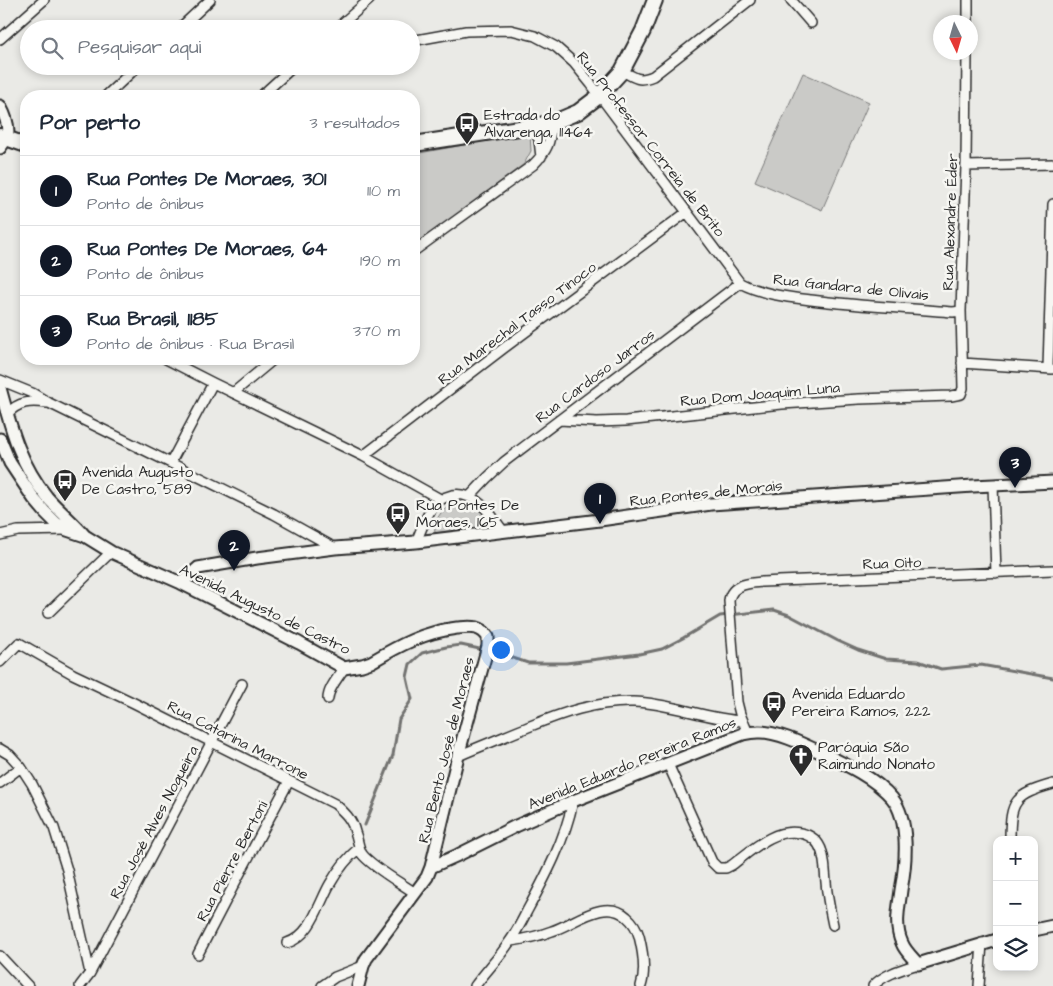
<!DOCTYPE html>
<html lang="pt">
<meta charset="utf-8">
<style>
body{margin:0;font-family:"Architects Daughter",sans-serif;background:#f6f6f7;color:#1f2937}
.controls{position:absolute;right:15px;bottom:15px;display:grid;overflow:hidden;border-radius:10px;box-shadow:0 2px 8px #0003}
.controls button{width:45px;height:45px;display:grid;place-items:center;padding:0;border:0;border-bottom:1px solid #e0e1e3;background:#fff;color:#1f2937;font:25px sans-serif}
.compass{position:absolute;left:933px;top:15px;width:45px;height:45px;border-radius:50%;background:#fff;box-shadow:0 2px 8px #0003;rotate:175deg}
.you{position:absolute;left:500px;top:649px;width:18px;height:18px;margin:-12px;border:4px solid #fff;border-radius:50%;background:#1a73e8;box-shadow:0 0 0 8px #1a73e833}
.badge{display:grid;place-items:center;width:32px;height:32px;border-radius:50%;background:#111827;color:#fff;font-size:16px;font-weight:700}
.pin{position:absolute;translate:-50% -41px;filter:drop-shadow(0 1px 2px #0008)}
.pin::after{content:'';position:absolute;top:26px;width:18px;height:15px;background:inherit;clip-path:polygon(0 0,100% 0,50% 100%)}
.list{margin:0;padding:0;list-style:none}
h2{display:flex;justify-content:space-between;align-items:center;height:65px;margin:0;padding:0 20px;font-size:21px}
h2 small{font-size:16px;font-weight:400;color:#747a83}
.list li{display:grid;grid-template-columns:32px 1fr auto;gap:15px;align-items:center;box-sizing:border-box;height:70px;padding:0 20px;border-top:1px solid #e0e1e3}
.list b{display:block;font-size:19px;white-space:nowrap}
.list p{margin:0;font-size:16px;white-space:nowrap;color:#747a83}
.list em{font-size:16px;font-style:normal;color:#747a83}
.icon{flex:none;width:28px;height:28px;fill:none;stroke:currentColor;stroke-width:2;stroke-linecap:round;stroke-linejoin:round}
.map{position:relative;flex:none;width:1053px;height:986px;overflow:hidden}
.search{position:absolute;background:#fff;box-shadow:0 2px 8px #0003;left:20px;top:20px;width:400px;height:55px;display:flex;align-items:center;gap:12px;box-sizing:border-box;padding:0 18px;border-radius:28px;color:#747a83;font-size:19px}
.panel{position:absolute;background:#fff;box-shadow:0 2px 8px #0003;left:20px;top:90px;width:400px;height:275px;border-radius:20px}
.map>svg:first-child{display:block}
.green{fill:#cacac7;stroke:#7a7a79}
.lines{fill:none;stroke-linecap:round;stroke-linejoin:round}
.stream{stroke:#727270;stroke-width:3}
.minor-casing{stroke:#2b2b2b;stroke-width:12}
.tertiary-casing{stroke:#2b2b2b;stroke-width:15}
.primary-casing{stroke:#2b2b2b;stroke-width:18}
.minor{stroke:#f6f6f2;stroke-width:9}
.tertiary{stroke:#f6f6f2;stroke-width:11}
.primary{stroke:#f6f6f2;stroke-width:14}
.labels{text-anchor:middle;stroke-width:5;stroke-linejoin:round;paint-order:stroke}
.poi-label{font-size:15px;fill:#2b2b2b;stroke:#f6f6f2;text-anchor:start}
.street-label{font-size:15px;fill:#2b2b2b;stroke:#f6f6f2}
</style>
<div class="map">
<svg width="1053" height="986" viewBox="0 0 1053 986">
<rect width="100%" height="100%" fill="#eaeae6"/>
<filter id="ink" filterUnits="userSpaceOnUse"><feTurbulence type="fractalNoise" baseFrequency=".02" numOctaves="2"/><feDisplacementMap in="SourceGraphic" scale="10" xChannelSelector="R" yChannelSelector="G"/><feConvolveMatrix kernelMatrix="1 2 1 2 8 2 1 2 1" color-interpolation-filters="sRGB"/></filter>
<g filter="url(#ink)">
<path class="green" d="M 803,73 L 869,102 L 822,210 L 755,181 Z
M 530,133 L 531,151 L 524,164 L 414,246 L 414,154 Z
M 453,501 C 478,504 478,502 491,525 L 435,533 L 434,523 L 443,510 Z"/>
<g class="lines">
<path class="stream" d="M 365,825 L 393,755 L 399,719 L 412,699 L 407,677 L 410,664 L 422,653 L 446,647 L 461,645 L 498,653 L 528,663 L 566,663 L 639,654 L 662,649 L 683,638 L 720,616 L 774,610 L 789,615 L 838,641 L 858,650 L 886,659 L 918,661 L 941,669 L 981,665 L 1053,678"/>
<defs>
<path id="minor" d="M 791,0 L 811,23
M 968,22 L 968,0
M 179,29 L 210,0
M 336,29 L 369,0
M 0,39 L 44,0
M 411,41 L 466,31 L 511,30 L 535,36 L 556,47 L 574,63 L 591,84 L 740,283 C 761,294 787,297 811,300 C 858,306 906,308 953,312 L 961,311
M 622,71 C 636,78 638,82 653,76 L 750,0
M 106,96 L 138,66
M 261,96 L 294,66
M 534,126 L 539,140 L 541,157
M 966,166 L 1053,164
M 414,251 L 533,165 C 548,150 550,143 552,123
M 166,359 L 213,383 L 363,456 L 440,499
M 962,363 L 1052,369
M 1048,368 L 1053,204
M 0,380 L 32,393 L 49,403 L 274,514 L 335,548
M 233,393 L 274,359
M 7,414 C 19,401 30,401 47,403
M 559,420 L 597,422 L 626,421 L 782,404 L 859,399 L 951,396 L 961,394 L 963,388 L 961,311 L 966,166 L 967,52
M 363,456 L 504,348 L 687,212
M 171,462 L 213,383
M 993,485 L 996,573
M 470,496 L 487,478 L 504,462 L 740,283
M 0,535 L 18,531 L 67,530
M 416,542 C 421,531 425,517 433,507 C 438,500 444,497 452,495 C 476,491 491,514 503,531
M 48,613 L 111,552
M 0,662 L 19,643 L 73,674 L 134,703 L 335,804 C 344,812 352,819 355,832 C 358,839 358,847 362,854 C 371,866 402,884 415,893
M 328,699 C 328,688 339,677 344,668
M 748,733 L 740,714 L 737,702 L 729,601 C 731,579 763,583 779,581 L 1053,570
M 0,749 L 10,755 L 21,767 L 32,784 L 54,828 L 67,870 L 90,973
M 458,756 C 481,746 504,737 528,727 C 562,713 596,701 634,702 C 671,703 706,719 743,721
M 668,764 L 712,862 L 718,868 L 726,868 L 732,865 C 744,856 756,845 770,838 C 788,829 815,829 822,852 C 825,861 825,872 826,882 C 827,897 830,911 833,925
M 0,783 L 21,767
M 1010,840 C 1010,800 1015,795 1053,784
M 511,941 C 525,939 539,936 552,931 C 574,924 605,897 627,917 C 633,922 637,929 639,936 C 643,952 646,971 641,986
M 287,943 C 311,936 319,903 330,884 C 338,870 347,858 359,848
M 198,954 L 238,877 L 289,781
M 0,956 L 28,986
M 80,986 L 90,973 L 242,684
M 322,986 L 335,977 L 363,966
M 475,986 C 486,971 500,957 510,941 C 517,931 522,921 527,911 C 546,876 565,840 573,801
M 873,986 C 884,974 903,969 918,964
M 979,986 L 982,943"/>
<path id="tertiary" d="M 0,106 C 5,115 10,127 7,138 C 5,141 2,145 0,148
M 0,388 C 11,428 20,464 47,497 C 59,511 73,522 85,536
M 0,439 L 10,463 L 34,499 L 45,512 L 56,523 L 67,530 L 85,536 L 111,552 L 181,583 L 299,643 L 344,668 L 362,665 L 371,662 C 400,645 424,632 457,628 C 470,627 480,625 488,637 L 488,646 L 458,756 L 431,867 L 427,877 L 366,959 L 363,966 L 358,986
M 181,583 L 198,568 L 257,558 L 335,548 L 416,542 L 600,520 L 711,504 L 973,486 L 1053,482
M 431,867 L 458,855 L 516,826 L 573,801 L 743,734 C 747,733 753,732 758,732 C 777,731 805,745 822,753 C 845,764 875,778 892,798 C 910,820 906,864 901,890 C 899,907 894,926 902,943 C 905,951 912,957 918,964 L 997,940
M 1034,930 L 1053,926"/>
<path id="primary" d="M 0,136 L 26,145
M 414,144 L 552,123 L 578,112 L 599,96 L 622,71 L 643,31 L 655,0"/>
</defs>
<use href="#minor" class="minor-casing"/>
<use href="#tertiary" class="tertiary-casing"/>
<use href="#primary" class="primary-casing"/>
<use href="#minor" class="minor"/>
<use href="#tertiary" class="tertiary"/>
<use href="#primary" class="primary"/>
</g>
</g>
<defs>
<symbol id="bus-pin" viewBox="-11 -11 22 30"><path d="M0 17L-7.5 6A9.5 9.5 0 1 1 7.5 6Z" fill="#2b2b2b" stroke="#f6f6f2"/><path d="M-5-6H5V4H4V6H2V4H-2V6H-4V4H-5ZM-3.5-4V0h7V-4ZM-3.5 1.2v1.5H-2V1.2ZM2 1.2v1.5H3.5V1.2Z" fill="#fff"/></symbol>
<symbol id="church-pin" viewBox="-11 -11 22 30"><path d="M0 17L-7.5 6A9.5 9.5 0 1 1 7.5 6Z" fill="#2b2b2b" stroke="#f6f6f2"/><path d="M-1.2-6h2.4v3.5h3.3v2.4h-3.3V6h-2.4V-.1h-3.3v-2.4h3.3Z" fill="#fff"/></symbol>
</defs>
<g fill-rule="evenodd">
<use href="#bus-pin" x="453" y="110" width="28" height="38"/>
<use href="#bus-pin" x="51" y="467" width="28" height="38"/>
<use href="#bus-pin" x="384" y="500" width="28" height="38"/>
<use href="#bus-pin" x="760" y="689" width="28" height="38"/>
<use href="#church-pin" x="787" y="742" width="28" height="38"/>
</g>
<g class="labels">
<g class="poi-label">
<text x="484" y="120">Estrada do<tspan x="484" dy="17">Alvarenga, 11464</tspan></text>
<text x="82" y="477">Avenida Augusto<tspan x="82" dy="17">De Castro, 589</tspan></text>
<text x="416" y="510">Rua Pontes De<tspan x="416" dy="17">Moraes, 165</tspan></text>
<text x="792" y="699">Avenida Eduardo<tspan x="792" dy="17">Pereira Ramos, 222</tspan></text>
<text x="818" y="752">Paróquia São<tspan x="818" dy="17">Raimundo Nonato</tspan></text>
</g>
<g class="street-label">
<text transform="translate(651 144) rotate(52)" y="5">Rua Professor Correia de Brito</text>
<text transform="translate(950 222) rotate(-88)" y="5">Rua Alexandre Éder</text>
<text transform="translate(851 287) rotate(6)" y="5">Rua Gandara de Olivais</text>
<text transform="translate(517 323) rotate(-37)" y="5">Rua Marechal Tasso Tinoco</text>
<text transform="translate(595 376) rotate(-37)" y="5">Rua Cardoso Jarros</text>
<text transform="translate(760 394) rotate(-5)" y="5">Rua Dom Joaquim Luna</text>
<text transform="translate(706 493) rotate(-6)" y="5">Rua Pontes de Morais</text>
<text transform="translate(892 563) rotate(-2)" y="5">Rua Oito</text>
<text transform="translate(265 609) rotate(26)" y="5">Avenida Augusto de Castro</text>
<text transform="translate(238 740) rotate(27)" y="5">Rua Catarina Marrone</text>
<text transform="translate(446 750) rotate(-76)" y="5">Rua Bento José de Moraes</text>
<text transform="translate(632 763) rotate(-22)" y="5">Avenida Eduardo Pereira Ramos</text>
<text transform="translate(154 822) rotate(-62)" y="5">Rua José Alves Nogueira</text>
<text transform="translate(232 861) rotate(-62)" y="5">Rua Pierre Bertoni</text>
</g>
</g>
</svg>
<div class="controls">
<button>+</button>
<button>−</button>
<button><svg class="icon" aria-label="layers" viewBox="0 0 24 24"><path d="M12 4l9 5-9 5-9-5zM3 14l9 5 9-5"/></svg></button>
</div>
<svg class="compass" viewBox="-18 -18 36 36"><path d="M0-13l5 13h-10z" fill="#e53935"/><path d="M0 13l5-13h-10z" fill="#747a83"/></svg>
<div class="you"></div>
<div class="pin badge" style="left:600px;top:524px">1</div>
<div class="pin badge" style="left:234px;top:571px">2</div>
<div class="pin badge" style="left:1015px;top:488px">3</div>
<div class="search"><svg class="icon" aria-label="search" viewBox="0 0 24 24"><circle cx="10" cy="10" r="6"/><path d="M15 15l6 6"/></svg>Pesquisar aqui</div>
<section class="panel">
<h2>Por perto<small>3 resultados</small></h2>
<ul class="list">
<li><span class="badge">1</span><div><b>Rua Pontes De Moraes, 301</b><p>Ponto de ônibus</p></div><em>110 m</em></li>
<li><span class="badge">2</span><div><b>Rua Pontes De Moraes, 64</b><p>Ponto de ônibus</p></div><em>190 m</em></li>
<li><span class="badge">3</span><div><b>Rua Brasil, 1185</b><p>Ponto de ônibus · Rua Brasil</p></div><em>370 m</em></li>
</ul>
</section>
</div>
